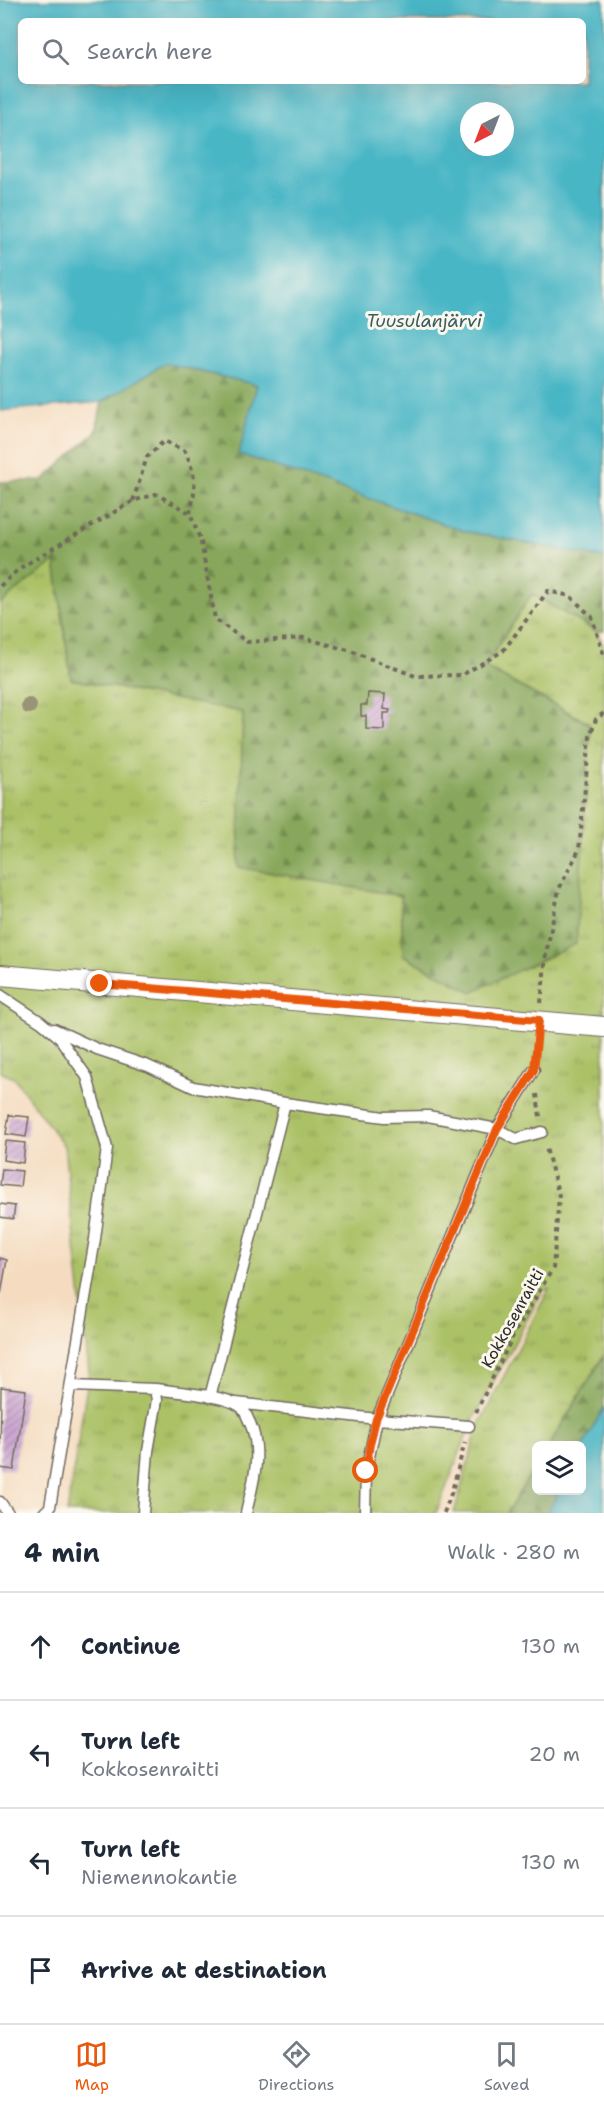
<!DOCTYPE html>
<meta charset="utf-8">
<style>
body{margin:0;font-family:"Shantell Sans",sans-serif;background:#f6f6f7;color:#1f2937}
.controls{position:absolute;right:18px;bottom:18px;display:grid;overflow:hidden;border-radius:9px;box-shadow:0 6px 24px #0002}
.controls button{width:54px;height:54px;display:grid;place-items:center;padding:0;border:0;border-bottom:2px solid #e0e1e3;background:#fff;color:#1f2937;font:30px sans-serif}
.compass{position:absolute;left:460px;top:102px;width:54px;height:54px;border-radius:50%;background:#fff;box-shadow:0 6px 24px #0002;rotate:222deg}
.stop{position:absolute;width:18px;height:18px;margin:-14px;border:4px solid #ea580c;border-radius:50%;background:#fff}
.stop.end{background:#ea580c;border-color:#fff;box-shadow:0 2px 6px #0008}
.list{margin:0;padding:0;list-style:none}
h2{display:flex;justify-content:space-between;align-items:center;height:78px;margin:0;padding:0 24px;font-size:26px}
h2 small{font-size:20px;font-weight:400;color:#747a83}
.list li{display:grid;grid-template-columns:39px 1fr auto;gap:18px;align-items:center;box-sizing:border-box;height:108px;padding:0 24px;border-top:2px solid #e0e1e3}
.list b{display:block;font-size:22px;white-space:nowrap}
.list p{margin:0;font-size:20px;white-space:nowrap;color:#747a83}
.list em{font-size:20px;font-style:normal;color:#747a83}
.icon{flex:none;width:33px;height:33px;fill:none;stroke:currentColor;stroke-width:2;stroke-linecap:round;stroke-linejoin:round}
.map{position:relative;flex:none;width:604px;height:1513px;overflow:hidden}
.search{position:absolute;background:#fff;box-shadow:0 6px 24px #0002;left:18px;right:18px;top:18px;height:66px;display:flex;align-items:center;gap:15px;box-sizing:border-box;padding:0 21px;border-radius:9px;color:#747a83;font-size:22px}
.sheet{height:510px;background:#fff}
nav{display:flex;justify-content:space-around;align-items:center;box-sizing:border-box;height:84px;border-top:2px solid #e0e1e3;background:#fff;font-size:16px;color:#747a83}
nav a{display:grid;justify-items:center;gap:3px}
nav .on{color:#ea580c}
.map>svg:first-child{display:block}
.grass{fill:url(#grass-tufts);stroke:#6b7648;stroke-width:1.5}
.forest{fill:url(#forest-firs);stroke:#5a6943;stroke-width:1.5}
.water{fill:#49b6c6;stroke:#3a7078;stroke-width:1.5;fill-rule:evenodd}
.building{fill:url(#building-hatch)}
.lines{fill:none;stroke-linecap:round;stroke-linejoin:round}
.service-casing{stroke:#72695f;stroke-width:13}
.minor-casing{stroke:#72695f;stroke-width:22}
.path{stroke:#72695f;stroke-width:4;stroke-dasharray:4.5 4.5;stroke-linecap:butt}
.service{stroke:#fff;stroke-width:10}
.minor{stroke:#fff;stroke-width:20}
.tree{fill:#9b9378}
.route{stroke:#ea580c;stroke-width:8}
.labels{text-anchor:middle;stroke-width:6;stroke-linejoin:round;paint-order:stroke}
.street-label{font-size:16px;fill:#2b2b2b;stroke:#fbf7ec}
.water-label{font-size:18px;font-style:italic;fill:#365c61;stroke:#fbf7ec}
</style>
<div class="map">
<svg width="604" height="1513" viewBox="0 0 604 1513">
<defs>
<pattern id="grass-tufts" width="24" height="20" patternUnits="userSpaceOnUse" patternTransform="scale(1.5)"><rect width="24" height="20" fill="#abc166"/><path d="M3 7l-1-3M5 7V3M7 7l1-3M15 17l-1-3M17 17v-4M19 17l1-3" fill="none" stroke="#8b9d54"/></pattern>
<pattern id="forest-firs" width="22" height="20" patternUnits="userSpaceOnUse" patternTransform="scale(1.5)"><rect width="22" height="20" fill="#88a75b"/><path d="M5 1l3.5 6h-7zM16 11l3.5 6h-7z" fill="#6f884b"/></pattern>
<pattern id="building-hatch" width="6" height="6" patternUnits="userSpaceOnUse" patternTransform="scale(1.5)"><rect width="6" height="6" fill="#cca7d2"/><path d="M-1 1l2-2M0 6l6-6M5 7l2-2" fill="none" stroke="#a688ab"/></pattern>
</defs>
<rect width="100%" height="100%" fill="#fbf7ec"/>
<filter id="ink" filterUnits="userSpaceOnUse"><feTurbulence type="fractalNoise" baseFrequency=".0167" numOctaves="2"/><feDisplacementMap in="SourceGraphic" scale="12" xChannelSelector="R" yChannelSelector="G"/><feConvolveMatrix kernelMatrix="1 2 1 2 8 2 1 2 1" color-interpolation-filters="sRGB"/></filter>
<filter id="wash" filterUnits="userSpaceOnUse"><feTurbulence type="fractalNoise" baseFrequency=".008" numOctaves="4" result="noise"/><feDisplacementMap in="SourceGraphic" scale="24" xChannelSelector="R" yChannelSelector="G"/><feGaussianBlur stdDeviation="1.35" result="paint"/><feColorMatrix in="noise" values="0 0 0 0 0 0 0 0 0 0 0 0 0 0 0 0 0 1.4 0 .05"/><feComposite in="paint" operator="in"/></filter>
<g filter="url(#wash)">
<rect width="100%" height="100%" fill="#f5dcc0"/>
<path class="grass" d="M 55,561 L 71,679 L 243,712 L 239,867 L 402,896 L 403,955 L 585,779 L 590,736 L 589,723 L 484,667 L 532,594 L 597,632 L 604,647 L 604,1355 L 549,1445 L 536,1446 L 536,1465 L 507,1513 L 454,1513 L 478,1426 L 549,1289 L 543,1290 L 472,1422 L 436,1513 L 67,1513 L 89,1372 L 64,1146 L 14,1078 L 0,1072 L 0,604 Z"/>
<path class="forest" d="M 165,363 L 257,385 L 240,454 L 464,531 L 604,558 L 604,631 L 597,632 L 532,594 L 484,667 L 589,724 L 590,736 L 576,944 L 472,992 L 403,955 L 401,896 L 238,867 L 243,712 L 71,679 L 55,561 L 0,604 L 0,482 L 43,480 L 96,432 L 102,402 Z
M 604,1355 L 604,1411 L 582,1452 L 582,1446 L 549,1446 Z
M 536,1465 L 536,1490 L 560,1491 L 547,1513 L 507,1513 Z"/>
<path class="water" d="M 0,0 L 604,0 L 604,558 L 464,531 L 239,454 L 257,385 L 165,363 L 102,402 L 0,411 ZM 21,21 L 583,21 L 583,81 L 21,81 ZM 469,111 L 505,111 L 505,147 L 469,147 Z
M 604,1407 L 604,1513 L 547,1513 L 559,1491 L 582,1490 L 582,1449 Z"/>
<g id="blocks">
<path class="building" d="M 368,693 L 385,694 L 384,709 L 390,710 L 389,713 L 384,713 L 384,730 L 366,729 L 366,716 L 361,716 L 361,705 L 367,705 Z
M 9,1115 L 29,1117 L 26,1137 L 6,1134 Z
M 5,1141 L 25,1143 L 23,1163 L 3,1160 Z
M 2,1169 L 22,1171 L 20,1187 L 0,1185 Z
M 0,1204 L 15,1206 L 13,1219 L 0,1217 Z
M 0,1258 L 7,1260 L 1,1294 L 0,1294 Z
M 1,1387 L 26,1390 L 14,1470 L 0,1468 Z"/>
</g>
</g>
<g filter="url(#ink)">
<use href="#blocks" fill-opacity="0" stroke="#72695f" stroke-width="1.5"/>
<g class="lines">
<defs>
<path id="service" d="M 0,995 L 41,1022 L 59,1037 L 87,1077 L 107,1148 L 95,1239 L 50,1507 L 44,1513
M 54,1029 L 97,1049 L 148,1066 L 193,1087 L 285,1103 L 384,1117 L 428,1116 L 497,1129 L 516,1139 L 542,1132
M 71,1386 L 155,1389 L 157,1400 L 148,1451 L 143,1513
M 155,1389 C 175,1392 227,1395 241,1407 C 245,1410 247,1417 250,1423 C 263,1452 253,1483 246,1513
M 210,1397 L 285,1103
M 236,1403 L 377,1419 L 366,1471 L 365,1513
M 469,1426 L 377,1419 L 497,1129 L 534,1070
M 0,1502 L 8,1513"/>
<path id="minor" d="M 0,975 L 604,1027"/>
</defs>
<use href="#service" class="service-casing"/>
<use href="#minor" class="minor-casing"/>
<path class="path" d="M 133,501 L 147,457 L 164,441 L 185,451 C 196,477 197,485 190,513
M 0,586 L 20,568 L 133,501 L 156,494 L 190,513 L 201,542 L 215,619 L 247,642 L 304,638 L 348,650 L 415,676 L 462,675 L 503,651 L 548,591 L 570,596 L 592,617 L 604,656
M 541,1003 L 546,954 L 559,889 L 579,850 L 590,736 L 596,719 L 604,713
M 535,1057 L 537,1041
M 537,1094 L 540,1117
M 476,1412 L 513,1336 L 553,1268 L 559,1196 L 546,1148
M 444,1513 L 452,1491 L 465,1442"/>
<use href="#service" class="service"/>
<use href="#minor" class="minor"/>
</g>
<circle class="tree" cx="29" cy="706" r="8"/>
</g>
<g class="lines" filter="url(#ink)">
<path class="route" d="M 100,984 L 539,1020 L 534,1070 L 497,1129 L 376,1419 L 370,1444 L 366,1471"/>
</g>
<g class="labels">
<g class="street-label">
<text transform="translate(512 1318) rotate(-61)" y="6">Kokkosenraitti</text>
</g>
<g class="water-label">
<text x="424" y="327">Tuusulanjärvi</text>
</g>
</g>
</svg>
<div class="controls">
<button><svg class="icon" aria-label="layers" viewBox="0 0 24 24"><path d="M12 4l9 5-9 5-9-5zM3 14l9 5 9-5"/></svg></button>
</div>
<svg class="compass" viewBox="-18 -18 36 36"><path d="M0-13l5 13h-10z" fill="#e53935"/><path d="M0 13l5-13h-10z" fill="#747a83"/></svg>
<div class="stop" style="left:366px;top:1471px"></div>
<div class="stop end" style="left:100px;top:984px"></div>
<div class="search"><svg class="icon" aria-label="search" viewBox="0 0 24 24"><circle cx="10" cy="10" r="6"/><path d="M15 15l6 6"/></svg>Search here</div>
</div>
<section class="sheet">
<h2>4 min<small>Walk · 280 m</small></h2>
<ul class="list">
<li><svg class="icon" aria-label="ahead" viewBox="0 0 24 24"><path d="M12 20V5M6 11l6-6 6 6"/></svg><div><b>Continue</b></div><em>130 m</em></li>
<li><svg class="icon" aria-label="left" viewBox="0 0 24 24"><path d="M17 20v-9H6M10 6l-5 5 5 5"/></svg><div><b>Turn left</b><p>Kokkosenraitti</p></div><em>20 m</em></li>
<li><svg class="icon" aria-label="left" viewBox="0 0 24 24"><path d="M17 20v-9H6M10 6l-5 5 5 5"/></svg><div><b>Turn left</b><p>Niemennokantie</p></div><em>130 m</em></li>
<li><svg class="icon" aria-label="arrive" viewBox="0 0 24 24"><path d="M6 21V4h12l-3 4 3 4H6"/></svg><div><b>Arrive at destination</b></div></li>
</ul>
</section>
<nav>
<a class="on"><svg class="icon" aria-label="map" viewBox="0 0 24 24"><path d="M3 6l6-2 6 2 6-2v14l-6 2-6-2-6 2zM9 4v14M15 6v14"/></svg>Map</a>
<a><svg class="icon" aria-label="directions" viewBox="0 0 24 24"><path d="M12 3l9 9-9 9-9-9zM9 14v-3h6M13 9l2 2-2 2"/></svg>Directions</a>
<a><svg class="icon" aria-label="saved" viewBox="0 0 24 24"><path d="M7 4h10v16l-5-4-5 4z"/></svg>Saved</a>
</nav>
